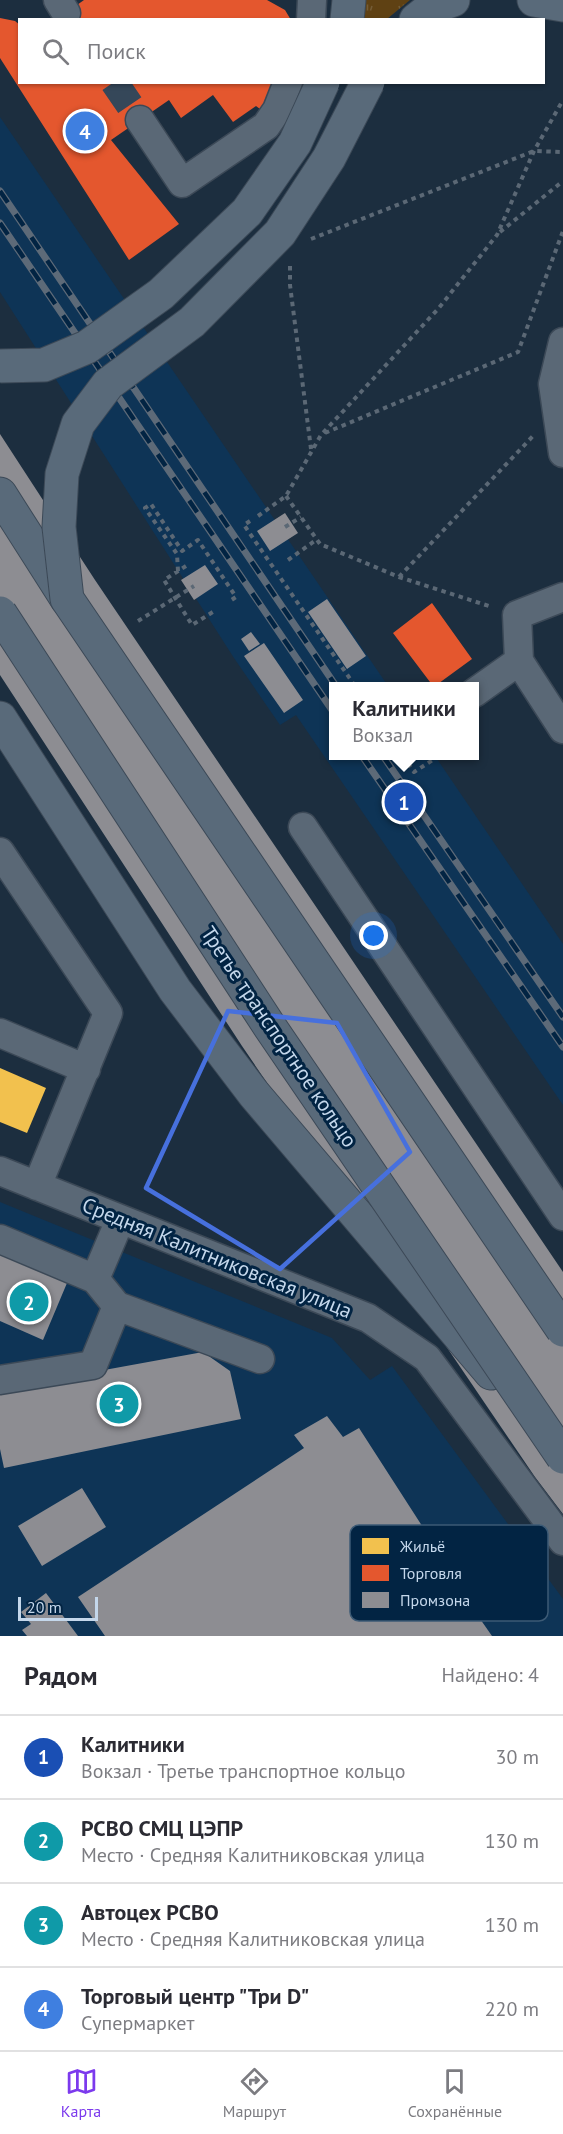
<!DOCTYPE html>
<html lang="ru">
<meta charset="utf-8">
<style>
body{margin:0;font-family:"PT Sans",sans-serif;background:#f2f2f3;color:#2b2b33}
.scale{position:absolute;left:18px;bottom:15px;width:80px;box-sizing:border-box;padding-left:6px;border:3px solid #c4d7eb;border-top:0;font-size:16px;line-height:21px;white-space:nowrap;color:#c4d7eb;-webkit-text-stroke:4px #022443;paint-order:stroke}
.you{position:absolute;left:374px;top:936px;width:21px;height:21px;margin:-15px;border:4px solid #fff;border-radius:50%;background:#1a73e8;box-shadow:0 0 0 9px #1a73e833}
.badge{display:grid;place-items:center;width:39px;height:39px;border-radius:50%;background:#7c3aed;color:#fff;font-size:20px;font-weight:700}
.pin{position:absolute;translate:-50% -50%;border:3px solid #fff;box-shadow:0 2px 6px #0006}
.popup{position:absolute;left:329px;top:682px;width:150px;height:78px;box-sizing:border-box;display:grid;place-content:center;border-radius:0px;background:#fff;filter:drop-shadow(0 2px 4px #0005);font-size:20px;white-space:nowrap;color:#7c7c81}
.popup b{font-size:22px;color:#2b2b33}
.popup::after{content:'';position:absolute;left:50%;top:100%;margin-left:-12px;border:12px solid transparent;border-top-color:#fff}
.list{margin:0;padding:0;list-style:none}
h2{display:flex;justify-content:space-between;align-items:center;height:78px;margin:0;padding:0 24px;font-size:26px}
h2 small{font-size:20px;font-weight:400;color:#7c7c81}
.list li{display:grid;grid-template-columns:39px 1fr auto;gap:18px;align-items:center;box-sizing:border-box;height:84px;padding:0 24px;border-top:2px solid #e1e1e2}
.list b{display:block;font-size:22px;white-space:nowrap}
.list p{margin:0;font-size:20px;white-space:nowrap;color:#7c7c81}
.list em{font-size:20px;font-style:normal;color:#7c7c81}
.icon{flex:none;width:33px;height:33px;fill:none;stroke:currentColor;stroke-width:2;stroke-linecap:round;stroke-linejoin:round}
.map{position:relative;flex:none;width:563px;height:1636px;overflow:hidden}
.search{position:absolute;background:#fff;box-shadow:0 2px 4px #0004;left:18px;right:18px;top:18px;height:66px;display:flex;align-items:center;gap:15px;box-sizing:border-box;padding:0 21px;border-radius:0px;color:#7c7c81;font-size:22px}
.sheet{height:414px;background:#fff}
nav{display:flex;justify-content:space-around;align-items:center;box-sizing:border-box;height:84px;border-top:2px solid #e1e1e2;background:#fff;font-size:16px;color:#7c7c81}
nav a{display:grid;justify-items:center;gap:3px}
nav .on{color:#7c3aed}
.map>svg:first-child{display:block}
.built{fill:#0e3456}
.grass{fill:url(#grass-tufts)}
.homes{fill:#f2c14e}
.shops{fill:#e4572e}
.industry{fill:#8d8d92}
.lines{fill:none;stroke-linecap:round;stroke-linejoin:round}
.minor-tunnel{stroke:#354759;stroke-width:28;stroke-dasharray:28 14;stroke-linecap:butt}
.minor-casing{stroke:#3c4957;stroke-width:31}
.major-casing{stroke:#3c4957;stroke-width:35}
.path{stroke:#5b6875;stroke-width:4;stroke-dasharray:4.5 4.5;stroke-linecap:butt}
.minor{stroke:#5a6876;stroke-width:28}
.major{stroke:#596a7a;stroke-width:33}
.rail-casing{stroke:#5d6a78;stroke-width:7}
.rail{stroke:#022443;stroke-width:4.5;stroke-dasharray:14;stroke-linecap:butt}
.major-bridge-casing{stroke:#3c4957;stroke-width:35;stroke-linecap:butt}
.major-bridge{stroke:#596a7a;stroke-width:33}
.marked{fill:none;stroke:#4770dd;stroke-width:4.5;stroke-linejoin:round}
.labels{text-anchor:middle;stroke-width:6;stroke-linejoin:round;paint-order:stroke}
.street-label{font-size:21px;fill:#c4d7eb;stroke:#022443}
.key{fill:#022443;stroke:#3c5a75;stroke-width:1.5}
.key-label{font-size:16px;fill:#c4d7eb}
</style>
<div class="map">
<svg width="563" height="1636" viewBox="0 0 563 1636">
<defs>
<pattern id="grass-tufts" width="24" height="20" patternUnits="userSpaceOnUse" patternTransform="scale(1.5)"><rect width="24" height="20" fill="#5f4113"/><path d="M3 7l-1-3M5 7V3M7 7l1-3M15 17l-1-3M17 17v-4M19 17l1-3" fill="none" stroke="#745c36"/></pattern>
</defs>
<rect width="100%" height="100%" fill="#1c2e3f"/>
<path class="built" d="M 0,117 L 388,686 L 334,686 L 334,756 L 435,756 L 563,944 L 563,1105 L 296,715 L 280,725 L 234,658 L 0,292 Z
M 0,1202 L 332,1338 L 370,1380 L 392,1366 L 563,1599 L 563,1636 L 0,1636 Z"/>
<path class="grass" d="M 365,0 L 410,0 L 387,19 L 362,20 Z"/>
<path class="homes" d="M 0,1068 L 46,1088 L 27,1133 L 0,1122 Z"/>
<path class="shops" d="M 84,0 L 267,0 L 285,10 L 291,20 L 56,20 Z
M 0,18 L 15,21 L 20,25 L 20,82 L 277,82 L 267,108 L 260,109 L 256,106 L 233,122 L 213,95 L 181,118 L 169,100 L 111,140 L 179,224 L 129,260 L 0,58 Z
M 432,603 L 472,659 L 435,686 L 433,686 L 393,633 Z"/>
<path class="industry" d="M 0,434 L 95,580 L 563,1272 L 563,1514 L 535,1477 L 242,1046 L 0,675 Z
M 285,513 L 298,533 L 270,551 L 257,531 Z
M 205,565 L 218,584 L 194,600 L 181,580 Z
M 327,599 L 366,656 L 347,669 L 308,612 Z
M 251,632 L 260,644 L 249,651 L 241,639 Z
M 264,643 L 303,700 L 284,713 L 244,656 Z
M 0,1254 L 67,1283 L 43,1340 L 0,1321 Z
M 203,1352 L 230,1371 L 241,1419 L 4,1468 L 0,1449 L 0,1389 Z
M 327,1416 L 343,1437 L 359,1428 L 435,1546 L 449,1539 L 463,1562 L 448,1573 L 492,1636 L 105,1636 L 78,1597 L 304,1448 L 294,1435 Z
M 82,1488 L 106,1527 L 42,1566 L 18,1526 Z
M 46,1593 L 78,1636 L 27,1636 L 22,1630 L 31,1624 L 21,1612 Z"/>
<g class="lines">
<path class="minor-tunnel" d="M 114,82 L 140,120"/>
<defs>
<path id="minor" d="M 58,0 L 66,13
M 311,20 L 312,0
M 140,120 L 182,183 L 266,126 L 277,110 L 288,82
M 563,342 L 553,384 L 563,453
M 563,597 L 517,615 L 519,661 L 563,729
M 474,693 L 519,661
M 303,827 L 563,1216
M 0,852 L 108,1013 L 37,1186
M 0,1033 L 86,1069
M 0,1171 L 368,1318 L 427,1358 L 563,1541
M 0,1239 L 95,1279 L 120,1220
M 95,1279 L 117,1306 L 260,1359
M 0,1380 L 93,1365 L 117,1306"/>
<path id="major" d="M 534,0 L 563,5
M 347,20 L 349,0
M 416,20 L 431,8 L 453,0
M 0,494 L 67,599
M 0,718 L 175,990 L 254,1094 L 491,1373"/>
</defs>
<use href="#minor" class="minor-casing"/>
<use href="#major" class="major-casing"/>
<path class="path" d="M 500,232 L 563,181
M 311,239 L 534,151 L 563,152
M 290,266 L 290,285 L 311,449
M 325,433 L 518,352 L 563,231
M 286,496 L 320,544 L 399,577 L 492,607
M 258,516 L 286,496 L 321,435 L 438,309 L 497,235 L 534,151 L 563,100
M 250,521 L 244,525 L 355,686
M 285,527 L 301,517
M 288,560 L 316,540
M 186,566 L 164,580 L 192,625 L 216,610
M 178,571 L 177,554 L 145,508 L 151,504 L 182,551 L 198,540 L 236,597 L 230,601
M 399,577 L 533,436
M 138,621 L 194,586
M 403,756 L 414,772 L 439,756"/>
<use href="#minor" class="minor"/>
<use href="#major" class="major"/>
<defs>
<path id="rail" d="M 0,191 L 336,686
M 0,223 L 334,713
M 362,756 L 563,1047
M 383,756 L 563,1017"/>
</defs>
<use href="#rail" class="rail-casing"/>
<use href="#rail" class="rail"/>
<defs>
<path id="major-bridge" d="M 368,82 L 329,158 L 280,233 L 192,322 L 108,384 L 78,424 L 62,474 L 59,527 L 67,599 L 563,1330
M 0,366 L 44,365 L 87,347 L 161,294 L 247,212 L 295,143 L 323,82
M 0,613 L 270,1027 L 563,1457"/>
</defs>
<use href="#major-bridge" class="major-bridge-casing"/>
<use href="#major-bridge" class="major-bridge"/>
</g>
<path class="marked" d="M 228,1011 L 337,1023 L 410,1152 L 280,1269 L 146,1188 Z"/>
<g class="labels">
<g class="street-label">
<text transform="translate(279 1037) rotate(56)" y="7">Третье транспортное кольцо</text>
<text transform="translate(217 1258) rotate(22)" y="7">Средняя Калитниковская улица</text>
</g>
</g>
<rect x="350" y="1525" width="198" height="96" rx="9" class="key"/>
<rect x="362" y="1538" width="27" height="16" fill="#f2c14e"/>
<rect x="362" y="1565" width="27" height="16" fill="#e4572e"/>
<rect x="362" y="1592" width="27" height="16" fill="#8d8d92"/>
<g class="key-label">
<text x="400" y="1552">Жильё</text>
<text x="400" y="1579">Торговля</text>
<text x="400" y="1606">Промзона</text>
</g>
</svg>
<div class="scale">20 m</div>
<div class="you"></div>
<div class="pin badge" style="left:404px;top:802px;background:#1a4fb4">1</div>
<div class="popup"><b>Калитники</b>Вокзал</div>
<div class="pin badge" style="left:29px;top:1302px;background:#0f9aa8">2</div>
<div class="pin badge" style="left:119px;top:1404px;background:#0f9aa8">3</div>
<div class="pin badge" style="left:85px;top:131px;background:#3f7fe0">4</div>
<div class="search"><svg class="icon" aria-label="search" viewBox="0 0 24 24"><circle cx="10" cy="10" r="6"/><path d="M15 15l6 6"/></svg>Поиск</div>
</div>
<section class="sheet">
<h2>Рядом<small>Найдено: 4</small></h2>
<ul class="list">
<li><span class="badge" style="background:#1a4fb4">1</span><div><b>Калитники</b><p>Вокзал · Третье транспортное кольцо</p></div><em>30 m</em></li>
<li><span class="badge" style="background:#0f9aa8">2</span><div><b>РСВО СМЦ ЦЭПР</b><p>Место · Средняя Калитниковская улица</p></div><em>130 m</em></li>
<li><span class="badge" style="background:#0f9aa8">3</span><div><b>Автоцех РСВО</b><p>Место · Средняя Калитниковская улица</p></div><em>130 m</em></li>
<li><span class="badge" style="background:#3f7fe0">4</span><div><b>Торговый центр &quot;Три D&quot;</b><p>Супермаркет</p></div><em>220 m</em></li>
</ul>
</section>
<nav>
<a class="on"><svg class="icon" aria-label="map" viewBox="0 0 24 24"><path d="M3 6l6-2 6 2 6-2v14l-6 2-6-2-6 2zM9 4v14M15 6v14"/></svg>Карта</a>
<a><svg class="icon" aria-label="directions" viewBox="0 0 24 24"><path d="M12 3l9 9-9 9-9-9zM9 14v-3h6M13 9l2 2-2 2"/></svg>Маршрут</a>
<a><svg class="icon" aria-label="saved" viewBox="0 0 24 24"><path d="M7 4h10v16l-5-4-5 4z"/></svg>Сохранённые</a>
</nav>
